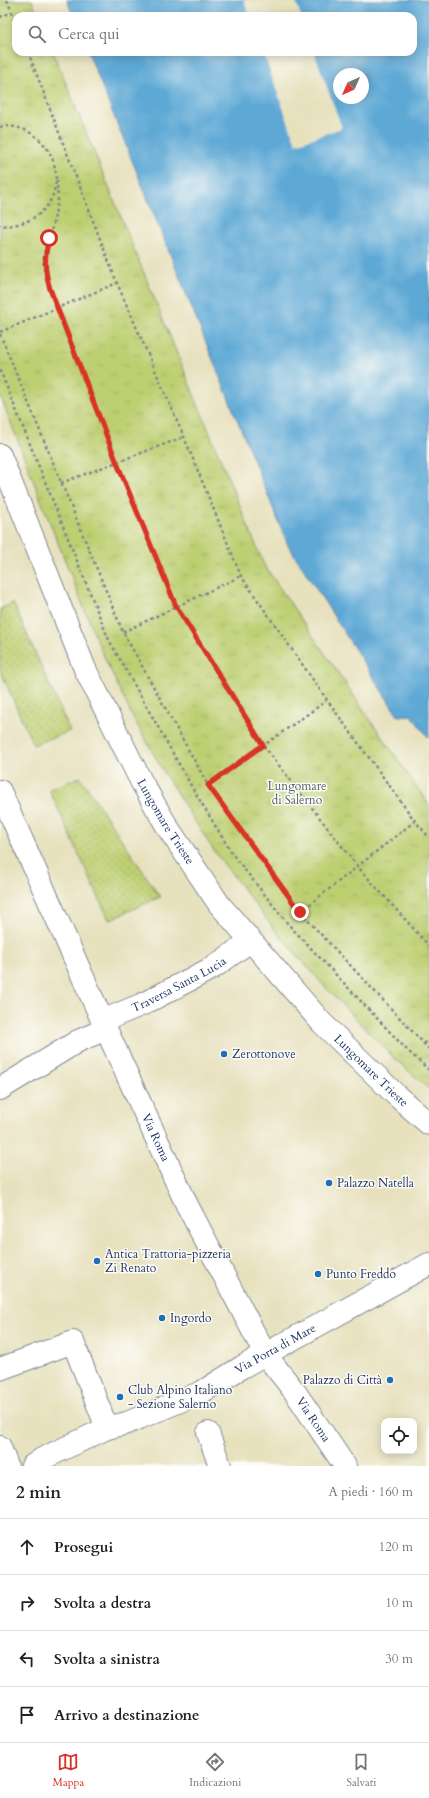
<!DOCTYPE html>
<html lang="it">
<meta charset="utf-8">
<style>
body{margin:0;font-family:Cardo,serif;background:#f2f2f2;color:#202124}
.controls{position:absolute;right:12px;bottom:12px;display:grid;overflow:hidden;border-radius:8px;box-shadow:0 2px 10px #0003}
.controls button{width:36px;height:36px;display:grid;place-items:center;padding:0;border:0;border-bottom:1px solid #e0e0e0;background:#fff;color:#202124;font:20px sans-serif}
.compass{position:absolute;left:333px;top:68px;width:36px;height:36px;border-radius:50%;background:#fff;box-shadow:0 2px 10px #0003;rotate:225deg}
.stop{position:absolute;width:12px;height:12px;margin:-9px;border:3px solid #d93025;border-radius:50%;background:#fff}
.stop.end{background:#d93025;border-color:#fff;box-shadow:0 1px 4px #0008}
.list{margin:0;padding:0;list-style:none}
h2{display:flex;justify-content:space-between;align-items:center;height:52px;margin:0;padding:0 16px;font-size:17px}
h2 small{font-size:13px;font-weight:400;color:#757577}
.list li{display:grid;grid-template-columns:26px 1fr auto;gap:12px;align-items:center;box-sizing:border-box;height:56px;padding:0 16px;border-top:1px solid #e0e0e0}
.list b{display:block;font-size:15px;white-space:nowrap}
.list em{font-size:13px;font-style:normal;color:#757577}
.icon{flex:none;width:22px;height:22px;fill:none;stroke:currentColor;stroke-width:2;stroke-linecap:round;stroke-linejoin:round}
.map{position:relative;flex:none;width:429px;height:1466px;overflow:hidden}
.search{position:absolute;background:#fff;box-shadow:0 2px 10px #0003;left:12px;right:12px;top:12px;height:44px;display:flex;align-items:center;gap:10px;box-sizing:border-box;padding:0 14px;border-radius:12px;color:#757577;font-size:15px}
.sheet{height:276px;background:#fff}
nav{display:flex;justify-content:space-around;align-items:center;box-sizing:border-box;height:56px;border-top:1px solid #e0e0e0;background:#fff;font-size:11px;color:#757577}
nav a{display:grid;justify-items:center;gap:2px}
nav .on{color:#d93025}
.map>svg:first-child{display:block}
.grass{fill:url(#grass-dots);stroke:#6c7f68}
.park{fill:url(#park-tufts);stroke:#6c7f68}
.water{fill:#5da8d5;stroke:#3c6c9a;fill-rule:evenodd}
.pier{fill:#e7e1be}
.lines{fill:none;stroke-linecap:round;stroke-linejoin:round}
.minor-casing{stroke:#81888e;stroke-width:24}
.major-casing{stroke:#81888e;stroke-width:24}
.path{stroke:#81888e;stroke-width:2.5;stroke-dasharray:3 3;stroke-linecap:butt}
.minor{stroke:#fff;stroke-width:22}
.major{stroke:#fff;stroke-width:22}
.route{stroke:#d93025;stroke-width:5}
.poi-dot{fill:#1f6fb2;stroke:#fdfcf7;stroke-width:1.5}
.labels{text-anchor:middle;stroke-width:3;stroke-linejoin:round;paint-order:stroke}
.park-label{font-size:12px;fill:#4c5f64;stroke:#fdfcf7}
.street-label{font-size:12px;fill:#1b2f5e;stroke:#fdfcf7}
.poi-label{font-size:12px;fill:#1b2f5e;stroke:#fdfcf7;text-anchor:start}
</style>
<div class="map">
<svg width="429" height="1466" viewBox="0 0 429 1466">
<defs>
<pattern id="grass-dots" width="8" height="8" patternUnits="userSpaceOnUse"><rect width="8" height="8" fill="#becf72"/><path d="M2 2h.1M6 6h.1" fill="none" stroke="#a3b265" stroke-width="1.8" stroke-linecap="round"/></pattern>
<pattern id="park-tufts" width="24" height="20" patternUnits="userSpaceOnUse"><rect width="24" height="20" fill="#becf72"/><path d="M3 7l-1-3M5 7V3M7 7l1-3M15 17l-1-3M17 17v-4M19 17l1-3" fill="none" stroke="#a3b265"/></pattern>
</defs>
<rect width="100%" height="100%" fill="#fdfcf7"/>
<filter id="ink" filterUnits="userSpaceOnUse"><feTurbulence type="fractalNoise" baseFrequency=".025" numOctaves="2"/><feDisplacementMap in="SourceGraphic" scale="8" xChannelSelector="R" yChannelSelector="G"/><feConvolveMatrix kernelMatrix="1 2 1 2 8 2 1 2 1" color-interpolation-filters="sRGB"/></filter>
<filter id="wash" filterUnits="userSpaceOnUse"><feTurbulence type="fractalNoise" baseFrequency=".012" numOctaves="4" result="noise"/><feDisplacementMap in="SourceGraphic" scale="16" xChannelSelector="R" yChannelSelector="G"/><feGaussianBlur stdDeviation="0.9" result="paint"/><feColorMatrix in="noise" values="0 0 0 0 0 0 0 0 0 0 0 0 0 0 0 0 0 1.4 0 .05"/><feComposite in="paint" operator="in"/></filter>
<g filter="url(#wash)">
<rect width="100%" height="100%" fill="#e7e1be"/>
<path class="grass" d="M 13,603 L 70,731 L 33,745 L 0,670 L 0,609 Z
M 80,777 L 160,897 L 109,920 L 49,789 Z"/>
<path class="park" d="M 0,0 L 32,0 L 38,16 L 16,16 L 16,52 L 53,52 L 264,565 L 429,805 L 429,1089 L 392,1056 L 327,989 L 274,929 L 214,851 L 169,781 L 132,716 L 100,648 L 42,503 L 0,395 Z"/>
<path class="water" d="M 67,0 L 429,0 L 429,738 L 411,715 L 398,716 L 288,545 L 88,52 L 413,52 L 413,16 L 73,16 ZM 339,74 L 363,74 L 363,98 L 339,98 Z"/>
<path class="pier" d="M 244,0 L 295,0 L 301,16 L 249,16 Z
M 263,52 L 314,52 L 342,128 L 296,144 Z"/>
</g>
<g filter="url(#ink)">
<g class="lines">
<defs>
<g id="minor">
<path id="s1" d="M 102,1021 L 143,1004 L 214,967 L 250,941"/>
<path d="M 0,1089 L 78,1041 L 106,1029"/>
<path d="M 0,1369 L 73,1342 L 107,1428"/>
<path d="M 208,1433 L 220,1466"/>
<path d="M 0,1447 L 7,1466"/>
<path id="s2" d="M 32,1466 L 42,1459 L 107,1428 L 127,1423 L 202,1392 L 242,1367 L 429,1264"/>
</g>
<g id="major">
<path id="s3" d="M 0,455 L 85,669 L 141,781 L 168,828 L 219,904 L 322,1023 L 398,1097 L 429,1124"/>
<path id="s4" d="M 0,791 L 106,1029 L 187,1205 L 265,1354 L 295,1392 L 345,1466"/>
</g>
</defs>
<use href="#minor" class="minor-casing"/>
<use href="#major" class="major-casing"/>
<path class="path" d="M 7,0 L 16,22
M 0,17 L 12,12
M 28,52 L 117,283 L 184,437 L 241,576 L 327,700 L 415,821 L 429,837
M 0,127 C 9,125 19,127 27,131 C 64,149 67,205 27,221 C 19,224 9,227 0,225
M 57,180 L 58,199 L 54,220 L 44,255 L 44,269 L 50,289 L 117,463 L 176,606 L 263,745 L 358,867 L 429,946
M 0,332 L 117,283
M 0,334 L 123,632 L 208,785 L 300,912 L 429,1049
M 0,370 L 109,640 L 193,789 L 233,855 L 288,924 L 407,1050 L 429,1070
M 61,483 L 184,437
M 123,632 L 241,576
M 208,785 L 326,701
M 300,912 L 415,821
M 424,1044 L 429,1039"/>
<use href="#minor" class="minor"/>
<use href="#major" class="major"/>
</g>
</g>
<g class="lines" filter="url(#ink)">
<path class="route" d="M 49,238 C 44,259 44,268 50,289 L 117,463 L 176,606 L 263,745 L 208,785 L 300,912"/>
</g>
<g class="poi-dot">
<circle cx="224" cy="1054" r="4"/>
<circle cx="329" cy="1183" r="4"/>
<circle cx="97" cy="1261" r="4"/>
<circle cx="318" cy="1274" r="4"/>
<circle cx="162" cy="1318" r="4"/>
<circle cx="390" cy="1380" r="4"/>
<circle cx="120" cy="1397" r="4"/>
</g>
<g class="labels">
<g class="park-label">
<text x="297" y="790">Lungomare<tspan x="297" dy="14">di Salerno</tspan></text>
</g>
<g class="street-label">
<text dy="4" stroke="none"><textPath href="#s3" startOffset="403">Lungomare Trieste</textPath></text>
<text dy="4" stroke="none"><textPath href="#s1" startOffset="85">Traversa Santa Lucia</textPath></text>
<text dy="4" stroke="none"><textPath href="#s3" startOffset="727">Lungomare Trieste</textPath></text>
<text dy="4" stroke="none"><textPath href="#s4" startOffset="380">Via Roma</textPath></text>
<text dy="4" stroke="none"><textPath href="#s2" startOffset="271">Via Porta di Mare</textPath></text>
<text dy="4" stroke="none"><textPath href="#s4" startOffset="704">Via Roma</textPath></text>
</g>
<g class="poi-label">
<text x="232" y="1058">Zerottonove</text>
<text x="337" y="1187">Palazzo Natella</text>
<text x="105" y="1258">Antica Trattoria-pizzeria<tspan x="105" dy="14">Zi Renato</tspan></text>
<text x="326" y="1278">Punto Freddo</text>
<text x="170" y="1322">Ingordo</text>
<text x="382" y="1384" text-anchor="end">Palazzo di Città</text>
<text x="128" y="1394">Club Alpino Italiano<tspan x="128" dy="14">- Sezione Salerno</tspan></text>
</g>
</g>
</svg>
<div class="controls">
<button><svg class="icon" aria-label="locate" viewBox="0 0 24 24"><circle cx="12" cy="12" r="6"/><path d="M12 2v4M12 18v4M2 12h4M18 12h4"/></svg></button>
</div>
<svg class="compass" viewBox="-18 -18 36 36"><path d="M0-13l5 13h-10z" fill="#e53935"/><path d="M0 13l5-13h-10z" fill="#757577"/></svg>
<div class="stop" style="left:49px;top:238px"></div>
<div class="stop end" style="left:300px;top:912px"></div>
<div class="search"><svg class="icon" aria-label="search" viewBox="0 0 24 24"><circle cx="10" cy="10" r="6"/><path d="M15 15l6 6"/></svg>Cerca qui</div>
</div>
<section class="sheet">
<h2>2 min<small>A piedi · 160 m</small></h2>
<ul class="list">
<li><svg class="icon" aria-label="ahead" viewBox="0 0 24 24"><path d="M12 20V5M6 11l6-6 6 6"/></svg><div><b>Prosegui</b></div><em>120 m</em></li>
<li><svg class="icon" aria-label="right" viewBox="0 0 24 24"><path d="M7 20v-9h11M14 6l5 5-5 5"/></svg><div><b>Svolta a destra</b></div><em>10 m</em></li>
<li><svg class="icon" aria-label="left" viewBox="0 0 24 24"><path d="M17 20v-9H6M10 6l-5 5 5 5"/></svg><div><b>Svolta a sinistra</b></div><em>30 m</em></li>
<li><svg class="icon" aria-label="arrive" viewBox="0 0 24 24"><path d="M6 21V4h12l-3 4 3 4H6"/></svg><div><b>Arrivo a destinazione</b></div></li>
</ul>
</section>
<nav>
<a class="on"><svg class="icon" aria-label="map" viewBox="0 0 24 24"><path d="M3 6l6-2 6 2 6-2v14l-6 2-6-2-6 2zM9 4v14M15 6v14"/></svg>Mappa</a>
<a><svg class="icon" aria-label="directions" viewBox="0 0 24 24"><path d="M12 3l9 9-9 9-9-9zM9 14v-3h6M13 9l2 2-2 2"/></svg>Indicazioni</a>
<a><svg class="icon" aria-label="saved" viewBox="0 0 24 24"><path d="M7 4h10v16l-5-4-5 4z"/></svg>Salvati</a>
</nav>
